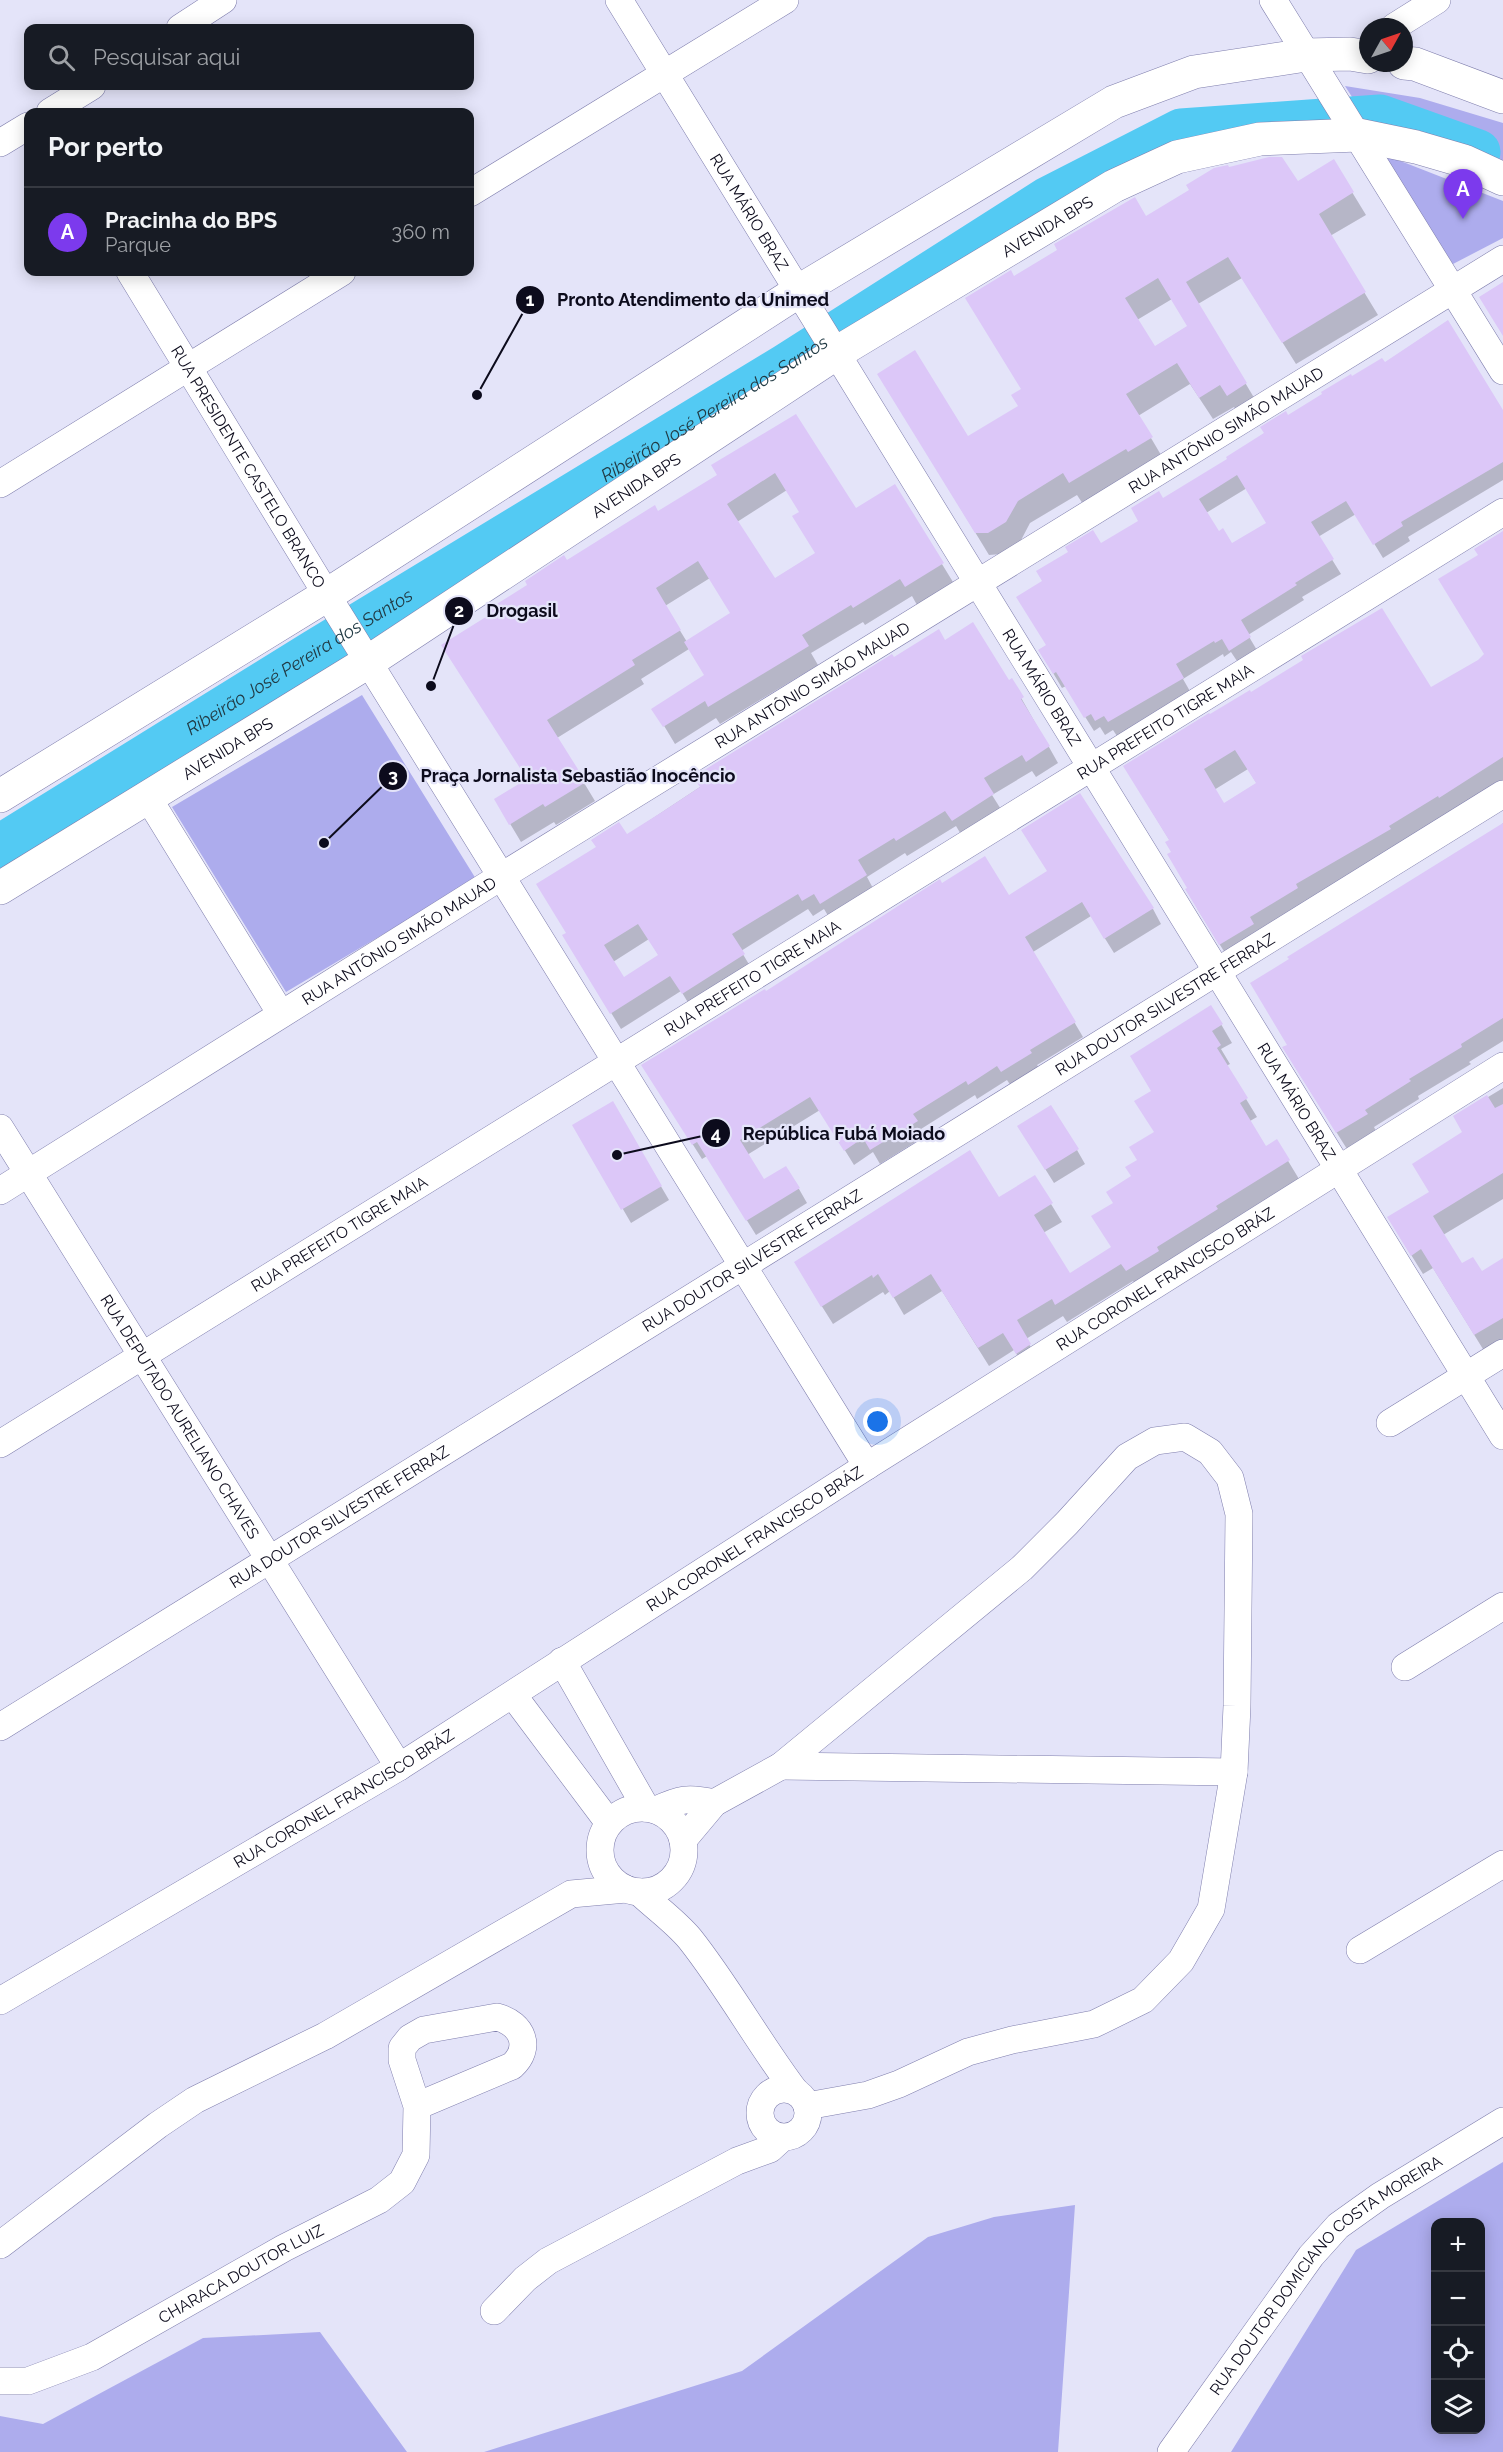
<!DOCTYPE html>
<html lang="pt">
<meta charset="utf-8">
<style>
body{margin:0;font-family:Raleway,sans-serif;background:#20242c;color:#f1f3f6}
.controls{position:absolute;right:18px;bottom:18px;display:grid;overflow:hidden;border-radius:12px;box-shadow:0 3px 15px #0003}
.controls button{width:54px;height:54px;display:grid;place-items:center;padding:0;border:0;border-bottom:2px solid #363941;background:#171b24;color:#f1f3f6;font:30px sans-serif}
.compass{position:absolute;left:1359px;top:18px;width:54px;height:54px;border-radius:50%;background:#171b24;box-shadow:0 3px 15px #0003;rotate:50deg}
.you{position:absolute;left:878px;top:1422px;width:21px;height:21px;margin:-15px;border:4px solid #fff;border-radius:50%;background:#1a73e8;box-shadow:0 0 0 9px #1a73e833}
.badge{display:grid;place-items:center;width:39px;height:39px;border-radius:50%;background:#7c3aed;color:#fff;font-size:20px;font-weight:700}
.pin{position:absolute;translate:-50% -50px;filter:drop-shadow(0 2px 3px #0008)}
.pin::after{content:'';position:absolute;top:32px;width:21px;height:18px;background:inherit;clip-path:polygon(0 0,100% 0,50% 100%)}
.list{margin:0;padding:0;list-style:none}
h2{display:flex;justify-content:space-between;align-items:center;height:78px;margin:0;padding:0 24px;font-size:26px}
h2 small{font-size:20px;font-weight:400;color:#9ea1a6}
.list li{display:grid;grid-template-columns:39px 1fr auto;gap:18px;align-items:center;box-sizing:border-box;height:90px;padding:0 24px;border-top:2px solid #363941}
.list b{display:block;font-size:22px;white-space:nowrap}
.list p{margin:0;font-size:20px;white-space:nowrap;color:#9ea1a6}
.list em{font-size:20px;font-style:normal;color:#9ea1a6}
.icon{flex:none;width:33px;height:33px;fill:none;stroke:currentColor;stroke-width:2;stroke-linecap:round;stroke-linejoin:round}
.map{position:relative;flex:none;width:1503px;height:2452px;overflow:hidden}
.search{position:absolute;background:#171b24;box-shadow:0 3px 15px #0003;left:24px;top:24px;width:450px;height:66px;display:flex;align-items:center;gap:15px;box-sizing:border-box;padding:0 21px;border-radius:12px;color:#9ea1a6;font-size:22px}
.panel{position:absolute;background:#171b24;box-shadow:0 3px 15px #0003;left:24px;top:108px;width:450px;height:168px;border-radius:12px}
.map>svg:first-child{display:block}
.green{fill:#adaced;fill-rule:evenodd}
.shadow{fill:#0003;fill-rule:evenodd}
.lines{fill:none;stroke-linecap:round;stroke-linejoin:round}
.river{stroke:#53caf3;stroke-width:45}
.building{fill:#dcc7f8;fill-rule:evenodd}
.minor-casing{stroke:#7f7ead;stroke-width:28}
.secondary-casing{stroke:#7f7ead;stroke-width:34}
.minor{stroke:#fff;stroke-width:27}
.secondary{stroke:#fff;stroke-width:33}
.labels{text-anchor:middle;stroke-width:4.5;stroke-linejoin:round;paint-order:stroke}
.street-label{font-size:16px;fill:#0c0b1c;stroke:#e4e4f9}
.water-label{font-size:18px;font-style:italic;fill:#213a44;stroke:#e4e4f9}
.leader{fill:none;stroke:#0c0b1c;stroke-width:2}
.callout-dot{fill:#0c0b1c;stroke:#e4e4f9;stroke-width:2}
.mark-label{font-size:18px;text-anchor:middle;font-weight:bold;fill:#fff}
.callout-label{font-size:18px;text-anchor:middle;font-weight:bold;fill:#0c0b1c;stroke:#e4e4f9;stroke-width:4.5;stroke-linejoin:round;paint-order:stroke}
</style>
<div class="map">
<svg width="1503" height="2452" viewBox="0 0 1503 2452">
<rect width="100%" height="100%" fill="#e4e4f9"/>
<path class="green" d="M 1345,86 L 1420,98 L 1503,123 L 1503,166 L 1368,122 Z
M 1380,153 L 1503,201 L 1503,238 L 1453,264 Z
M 362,695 L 476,879 L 286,992 L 172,807 Z
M 1503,2162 L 1503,2452 L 1231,2452 L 1356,2250 ZM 1436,2222 L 1480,2222 L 1480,2430 L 1436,2430 Z
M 1075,2205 L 1058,2452 L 484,2452 L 742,2371 L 928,2237 L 994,2217 Z
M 320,2332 L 407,2452 L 0,2452 L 0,2416 L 43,2424 L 203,2338 Z"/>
<path class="shadow" d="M 1333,161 L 1366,215 L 1330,236 L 1378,315 L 1296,364 L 1242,278 L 1198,304 L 1259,406 L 1240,417 L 1234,407 L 1213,419 L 1190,384 L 1138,416 L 1164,460 L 1083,504 L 1077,495 L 1030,523 L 1019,544 L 1001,554 L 989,555 L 892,396 L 968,438 L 1020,407 L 1022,390 L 1014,278 L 1146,218 L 1297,183 ZM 1172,299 L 1189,327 L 1155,348 L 1137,320 Z
M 1384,364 L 1503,412 L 1503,480 L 1408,537 L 1410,541 L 1383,558 L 1356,514 L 1318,537 L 1341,574 L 1302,597 L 1304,600 L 1248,635 L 1258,652 L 1239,664 L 1231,652 L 1224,657 L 1223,654 L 1183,679 L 1191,693 L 1117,736 L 1113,730 L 1105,735 L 1100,727 L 1094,731 L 1066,686 L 1062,688 L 1040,651 L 1047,646 L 1101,545 L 1140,521 L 1163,500 L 1229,459 L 1287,417 L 1352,378 ZM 1247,488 L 1268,523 L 1232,545 L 1218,533 L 1206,513 Z
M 795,416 L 856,510 L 894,486 L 953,582 L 917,605 L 912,596 L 865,625 L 863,622 L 811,653 L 818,665 L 720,724 L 716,718 L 675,744 L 654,709 L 706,676 L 689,649 L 641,679 L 644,684 L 557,738 L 595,801 L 556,825 L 554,822 L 521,842 L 496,800 L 528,780 L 491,615 L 566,562 L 658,513 L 719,475 ZM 787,490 L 801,513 L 816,554 L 775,581 L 737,522 ZM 710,578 L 732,614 L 687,642 L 665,606 Z
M 1503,533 L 1503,785 L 1232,964 L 1198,910 L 1173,852 L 1170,841 L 1125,767 L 1431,689 L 1479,661 L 1486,655 L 1480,556 ZM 1248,769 L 1257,784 L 1224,805 L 1214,790 Z
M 945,642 L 1009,682 L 1011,680 L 1058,763 L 1036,777 L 1032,771 L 992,795 L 1002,811 L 962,836 L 956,826 L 907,856 L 905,853 L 867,877 L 875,892 L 830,919 L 824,909 L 813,916 L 808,909 L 741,951 L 753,971 L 692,1009 L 681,991 L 621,1029 L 574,952 L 568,933 L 626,836 L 893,659 ZM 649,939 L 659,956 L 623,979 L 613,962 Z
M 1503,823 L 1503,1041 L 1469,1062 L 1471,1064 L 1418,1096 L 1419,1099 L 1374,1127 L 1376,1131 L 1347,1149 L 1294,1065 Z
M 1048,872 L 1153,909 L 1161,924 L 1114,953 L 1091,916 L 1033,952 L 1083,1037 L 1037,1065 L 1039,1068 L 1011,1086 L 1007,1080 L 977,1099 L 975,1095 L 921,1129 L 925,1136 L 880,1164 L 873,1152 L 854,1165 L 820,1110 L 747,1155 L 764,1182 L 799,1189 L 807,1203 L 756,1235 L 707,1156 L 702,1159 L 652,1080 L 766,993 L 942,885 L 1008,897 Z
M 1211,1007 L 1232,1043 L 1221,1049 L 1230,1064 L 1226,1066 L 1257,1117 L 1250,1121 L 1266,1148 L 1276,1141 L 1299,1179 L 1137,1288 L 1133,1281 L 1067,1322 L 1063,1316 L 1026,1339 L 1040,1363 L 1027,1371 L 1014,1350 L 989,1366 L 942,1291 L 904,1315 L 890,1291 L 885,1295 L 883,1292 L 833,1324 L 806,1281 L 999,1199 L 1051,1204 L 1062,1222 L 1043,1233 L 1069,1275 L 1112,1248 L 1114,1204 L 1132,1177 L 1139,1161 L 1155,1133 L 1153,1092 Z
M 1503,1088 L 1503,1199 L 1443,1235 L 1461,1265 L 1481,1273 L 1503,1260 L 1503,1343 L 1486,1354 L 1433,1268 L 1423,1274 L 1400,1237 L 1431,1193 L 1464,1133 L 1455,1117 Z
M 612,1103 L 669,1200 L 631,1223 L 574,1125 Z
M 1027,1140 L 1077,1150 L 1085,1164 L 1054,1183 Z"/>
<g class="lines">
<path class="river" id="s1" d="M 0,847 L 315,652 L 786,366 L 1048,199 L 1181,131 L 1380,117 L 1478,152"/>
</g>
<path class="building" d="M 1269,157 L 1282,157 L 1298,181 L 1334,159 L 1354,192 L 1319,214 L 1366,292 L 1282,343 L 1228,257 L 1186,282 L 1247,383 L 1227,396 L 1220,385 L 1199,398 L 1177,363 L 1126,394 L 1153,437 L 1128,452 L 1126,449 L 1069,483 L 1063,473 L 1018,501 L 1006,522 L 988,533 L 975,533 L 877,374 L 915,350 L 968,436 L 1018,406 L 1011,395 L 1021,389 L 965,298 L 1011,270 L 1014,276 L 1057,250 L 1054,244 L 1135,197 L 1146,216 L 1189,190 L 1186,185 L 1214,168 L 1228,165 L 1229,167 ZM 1158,278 L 1187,326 L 1155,346 L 1125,298 Z
M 1503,282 L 1503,336 L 1479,297 Z
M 1448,320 L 1503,410 L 1503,462 L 1401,522 L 1403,526 L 1373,545 L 1346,501 L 1311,522 L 1334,559 L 1295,583 L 1297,585 L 1241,620 L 1251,637 L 1229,651 L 1222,639 L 1215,643 L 1214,641 L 1176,664 L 1184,678 L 1108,722 L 1104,716 L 1095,721 L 1091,714 L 1084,718 L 1056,672 L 1053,674 L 1038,650 L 1046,645 L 1016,597 L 1042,581 L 1036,571 L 1068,552 L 1065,547 L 1093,530 L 1101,543 L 1138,521 L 1131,508 L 1159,491 L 1163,498 L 1227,459 L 1226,457 L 1264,433 L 1260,427 L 1286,411 L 1288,415 L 1322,394 L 1321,392 L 1351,374 L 1352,376 L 1382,358 L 1385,362 ZM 1237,475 L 1266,523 L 1232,543 L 1223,528 L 1219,531 L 1199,499 Z
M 796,414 L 856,508 L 895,484 L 944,563 L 905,587 L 900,579 L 853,608 L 851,605 L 802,635 L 809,646 L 708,707 L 705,701 L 663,727 L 651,709 L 704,675 L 684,642 L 730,613 L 698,561 L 656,588 L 681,630 L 632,660 L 635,665 L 547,720 L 586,782 L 545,807 L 543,804 L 509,825 L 494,799 L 527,779 L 441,645 L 489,615 L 487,610 L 527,585 L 525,581 L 564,555 L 567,560 L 655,505 L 658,511 L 717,475 L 711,465 ZM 775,473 L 799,512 L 792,516 L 815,553 L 775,578 L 727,504 Z
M 1503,531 L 1503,757 L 1439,798 L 1438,796 L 1389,826 L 1391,829 L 1296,884 L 1298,888 L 1250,917 L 1254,924 L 1219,945 L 1185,889 L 1187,888 L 1167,854 L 1171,852 L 1165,842 L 1169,840 L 1123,766 L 1209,713 L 1210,714 L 1250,690 L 1251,692 L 1303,660 L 1301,656 L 1382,608 L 1431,687 L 1478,660 L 1484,654 L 1438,579 L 1478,555 L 1474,549 ZM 1235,750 L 1256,783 L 1224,803 L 1204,769 Z
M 973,622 L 1009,680 L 1012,678 L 1024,697 L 1021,699 L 1050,746 L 1026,762 L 1022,755 L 984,778 L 994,794 L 952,821 L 945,811 L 896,841 L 894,838 L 858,860 L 867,875 L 820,904 L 814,894 L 802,901 L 798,894 L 732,934 L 745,954 L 682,994 L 670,976 L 610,1014 L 562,935 L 566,933 L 536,884 L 596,847 L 591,840 L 619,822 L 627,834 L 662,812 L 700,787 L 693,777 L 892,654 L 894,657 L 939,629 L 945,640 ZM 638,924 L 658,955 L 624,977 L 604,945 Z
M 1080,793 L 1154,908 L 1104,939 L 1082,902 L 1025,937 L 1076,1022 L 1030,1050 L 1032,1053 L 1001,1072 L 997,1066 L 968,1085 L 966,1081 L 913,1114 L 918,1121 L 870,1150 L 863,1138 L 844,1151 L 810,1097 L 740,1140 L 764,1179 L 786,1166 L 800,1188 L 746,1221 L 697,1142 L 692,1145 L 641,1065 L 765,989 L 766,991 L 940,879 L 942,883 L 985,856 L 1009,895 L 1047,871 L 1021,830 Z
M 1503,823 L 1503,1018 L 1461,1044 L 1462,1047 L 1409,1079 L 1411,1081 L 1365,1110 L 1368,1114 L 1336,1133 L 1282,1047 L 1287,1045 L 1250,983 L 1289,959 L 1287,957 Z
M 1211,1005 L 1223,1024 L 1212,1031 L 1221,1045 L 1217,1048 L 1248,1098 L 1240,1103 L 1266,1146 L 1277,1139 L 1290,1160 L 1216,1206 L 1218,1209 L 1157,1247 L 1159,1251 L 1126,1271 L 1121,1264 L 1055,1305 L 1052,1299 L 1017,1320 L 1031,1344 L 1016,1354 L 1003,1333 L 978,1348 L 931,1274 L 893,1298 L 878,1274 L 873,1278 L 872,1275 L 821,1307 L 794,1262 L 970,1150 L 999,1197 L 1035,1175 L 1053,1203 L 1034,1215 L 1070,1273 L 1111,1247 L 1091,1216 L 1113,1203 L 1106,1192 L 1131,1176 L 1125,1167 L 1137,1160 L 1129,1147 L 1154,1132 L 1134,1101 L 1151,1091 L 1130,1056 Z
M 1487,1095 L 1495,1108 L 1503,1104 L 1503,1173 L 1433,1216 L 1462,1263 L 1473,1257 L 1482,1271 L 1503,1258 L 1503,1318 L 1474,1335 L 1421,1249 L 1411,1256 L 1387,1217 L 1429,1192 L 1412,1164 L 1462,1132 L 1453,1116 Z
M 613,1101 L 662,1186 L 621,1210 L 572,1125 Z
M 1051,1105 L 1079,1149 L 1045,1170 L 1017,1126 Z"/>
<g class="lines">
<defs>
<g id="minor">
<path id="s2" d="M 619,0 L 1503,1436"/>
<path d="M 1273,0 L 1503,371"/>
<path d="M 1394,27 L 1437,0"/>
<path d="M 180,28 L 223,0"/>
<path d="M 50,112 L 92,86"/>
<path d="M 0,143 L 28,126"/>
<path d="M 470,193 L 785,0"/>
<path id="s3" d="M 130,272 L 333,605 L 867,1466"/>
<path d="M 0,484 L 342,272"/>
<path d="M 147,796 L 281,1014"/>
<path id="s4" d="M 0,1128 L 399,1767"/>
<path id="s5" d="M 0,1191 L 502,876 L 1503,259"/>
<path d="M 1390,1423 L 1503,1353"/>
<path id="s6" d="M 0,1444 L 1503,512"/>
<path d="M 562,1661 L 646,1808"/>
<path d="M 1405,1667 L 1503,1606"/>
<path d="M 513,1695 L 609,1823"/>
<path id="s7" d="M 0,1727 L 1503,794"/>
<path d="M 781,1766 L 1234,1772"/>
<circle cx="642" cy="1850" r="42"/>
<path d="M 656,1810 C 680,1799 688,1797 714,1803"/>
<path d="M 683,1840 L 714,1803 L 781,1766 L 1022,1568 L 1067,1523 L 1127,1457 L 1155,1441 L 1185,1437 L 1210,1452 L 1230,1478 L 1239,1514 L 1237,1706 L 1234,1772 L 1211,1909 L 1181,1961 L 1143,2000 L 1094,2024 L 1012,2040 L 968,2052 L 899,2084 L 868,2095 L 807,2106"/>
<path d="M 639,1892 C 655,1907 676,1922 690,1939 C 728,1987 758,2042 795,2091"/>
<path d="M 1360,1950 L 1503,1864"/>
<path id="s8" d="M 0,2001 L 399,1767 L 867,1466 L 1503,1066"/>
<circle cx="784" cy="2113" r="24"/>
<path d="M 0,2245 L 158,2125 L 195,2100 L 325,2036 L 571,1894 L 626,1889"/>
<path d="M 494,2311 L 525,2279 L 548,2261 L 737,2161 L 770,2149 L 782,2138"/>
<path id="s9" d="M 0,2381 L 28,2381 L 92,2357 L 284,2248 L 379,2200 L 402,2182 L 416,2155 L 417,2106 L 402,2060 L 402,2048 L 410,2038 L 424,2030 L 497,2017 C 523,2024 532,2048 512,2066 L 417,2106"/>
<path id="s10" d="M 1171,2452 L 1311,2256 L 1338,2226 L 1380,2196 L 1503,2121"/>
</g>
<g id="secondary">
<path d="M 1404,63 L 1415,64 L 1503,97"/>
<path d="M 0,796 L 327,595 L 799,291 L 1114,102 L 1194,72 L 1306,55 L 1350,54 L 1368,57"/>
<path id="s11" d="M 0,888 L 368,662 L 838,352 L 1114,186 L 1177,157 L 1260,139 L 1358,135 L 1416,147 L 1464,161 L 1503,179"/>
</g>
</defs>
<use href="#minor" class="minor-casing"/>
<use href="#secondary" class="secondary-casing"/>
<use href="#minor" class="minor"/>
<use href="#secondary" class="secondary"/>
</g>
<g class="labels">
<g class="street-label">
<text dy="6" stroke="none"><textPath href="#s2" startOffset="249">RUA MÁRIO BRAZ</textPath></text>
<text dy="6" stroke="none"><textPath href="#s11" startOffset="1239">AVENIDA BPS</textPath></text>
<text dy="6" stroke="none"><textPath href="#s5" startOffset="1443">RUA ANTÔNIO SIMÃO MAUAD</textPath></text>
<text dy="6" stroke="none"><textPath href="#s3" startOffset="228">RUA PRESIDENTE CASTELO BRANCO</textPath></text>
<text dy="6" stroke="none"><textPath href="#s11" startOffset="753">AVENIDA BPS</textPath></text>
<text dy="6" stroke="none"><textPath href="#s5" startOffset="957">RUA ANTÔNIO SIMÃO MAUAD</textPath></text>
<text dy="6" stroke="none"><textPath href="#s2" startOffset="807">RUA MÁRIO BRAZ</textPath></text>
<text dy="6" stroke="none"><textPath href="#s6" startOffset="1371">RUA PREFEITO TIGRE MAIA</textPath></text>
<text dy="6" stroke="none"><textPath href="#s11" startOffset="267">AVENIDA BPS</textPath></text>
<text dy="6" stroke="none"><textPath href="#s5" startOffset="471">RUA ANTÔNIO SIMÃO MAUAD</textPath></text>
<text dy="6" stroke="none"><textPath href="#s6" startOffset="885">RUA PREFEITO TIGRE MAIA</textPath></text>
<text dy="6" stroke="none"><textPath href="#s7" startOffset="1371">RUA DOUTOR SILVESTRE FERRAZ</textPath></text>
<text dy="6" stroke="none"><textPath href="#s2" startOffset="1293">RUA MÁRIO BRAZ</textPath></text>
<text dy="6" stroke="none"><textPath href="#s6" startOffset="399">RUA PREFEITO TIGRE MAIA</textPath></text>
<text dy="6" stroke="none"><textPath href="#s7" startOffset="885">RUA DOUTOR SILVESTRE FERRAZ</textPath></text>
<text dy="6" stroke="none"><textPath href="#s8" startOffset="1371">RUA CORONEL FRANCISCO BRÁZ</textPath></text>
<text dy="6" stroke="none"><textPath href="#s4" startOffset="340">RUA DEPUTADO AURELIANO CHAVES</textPath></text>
<text dy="6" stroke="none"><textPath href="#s7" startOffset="399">RUA DOUTOR SILVESTRE FERRAZ</textPath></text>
<text dy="6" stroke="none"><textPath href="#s8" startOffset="885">RUA CORONEL FRANCISCO BRÁZ</textPath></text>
<text dy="6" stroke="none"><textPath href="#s8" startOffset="399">RUA CORONEL FRANCISCO BRÁZ</textPath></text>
<text dy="6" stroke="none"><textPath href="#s9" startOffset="267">CHARACA DOUTOR LUIZ</textPath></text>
<text dy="6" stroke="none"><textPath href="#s10" startOffset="238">RUA DOUTOR DOMICIANO COSTA MOREIRA</textPath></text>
</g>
<g class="water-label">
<text dy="6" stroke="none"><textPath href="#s1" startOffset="838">Ribeirão José Pereira dos Santos</textPath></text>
<text dy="6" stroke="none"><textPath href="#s1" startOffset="352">Ribeirão José Pereira dos Santos</textPath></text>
</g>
</g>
<path class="leader" d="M477 395L530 300M431 686L459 611M324 843L393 776M617 1155L716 1133"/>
<g class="callout-dot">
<circle cx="477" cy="395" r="6"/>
<circle cx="431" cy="686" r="6"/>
<circle cx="324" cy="843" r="6"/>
<circle cx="617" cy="1155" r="6"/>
<circle cx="530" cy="300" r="15"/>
<circle cx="459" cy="611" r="15"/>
<circle cx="393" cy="776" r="15"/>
<circle cx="716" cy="1133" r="15"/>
</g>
<g class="mark-label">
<text x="530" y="306">1</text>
<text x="459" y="617">2</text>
<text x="393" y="782">3</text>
<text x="716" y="1140">4</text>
</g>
<g class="callout-label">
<text x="693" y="306">Pronto Atendimento da Unimed</text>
<text x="522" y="617">Drogasil</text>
<text x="578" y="782">Praça Jornalista Sebastião Inocêncio</text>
<text x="844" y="1140">República Fubá Moiado</text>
</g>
</svg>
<div class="controls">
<button>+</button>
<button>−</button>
<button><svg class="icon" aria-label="locate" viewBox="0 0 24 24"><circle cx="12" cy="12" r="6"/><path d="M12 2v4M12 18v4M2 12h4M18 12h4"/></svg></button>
<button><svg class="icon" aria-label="layers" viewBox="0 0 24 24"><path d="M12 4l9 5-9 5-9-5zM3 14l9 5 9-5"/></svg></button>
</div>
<svg class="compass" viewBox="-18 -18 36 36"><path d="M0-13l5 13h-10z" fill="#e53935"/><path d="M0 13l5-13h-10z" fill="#9ea1a6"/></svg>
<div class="you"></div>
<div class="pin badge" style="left:1463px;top:219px">A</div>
<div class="search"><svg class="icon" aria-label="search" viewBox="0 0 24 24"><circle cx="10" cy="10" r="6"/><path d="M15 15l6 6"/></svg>Pesquisar aqui</div>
<section class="panel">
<h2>Por perto<small></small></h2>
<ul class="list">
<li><span class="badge">A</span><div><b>Pracinha do BPS</b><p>Parque</p></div><em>360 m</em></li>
</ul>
</section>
</div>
